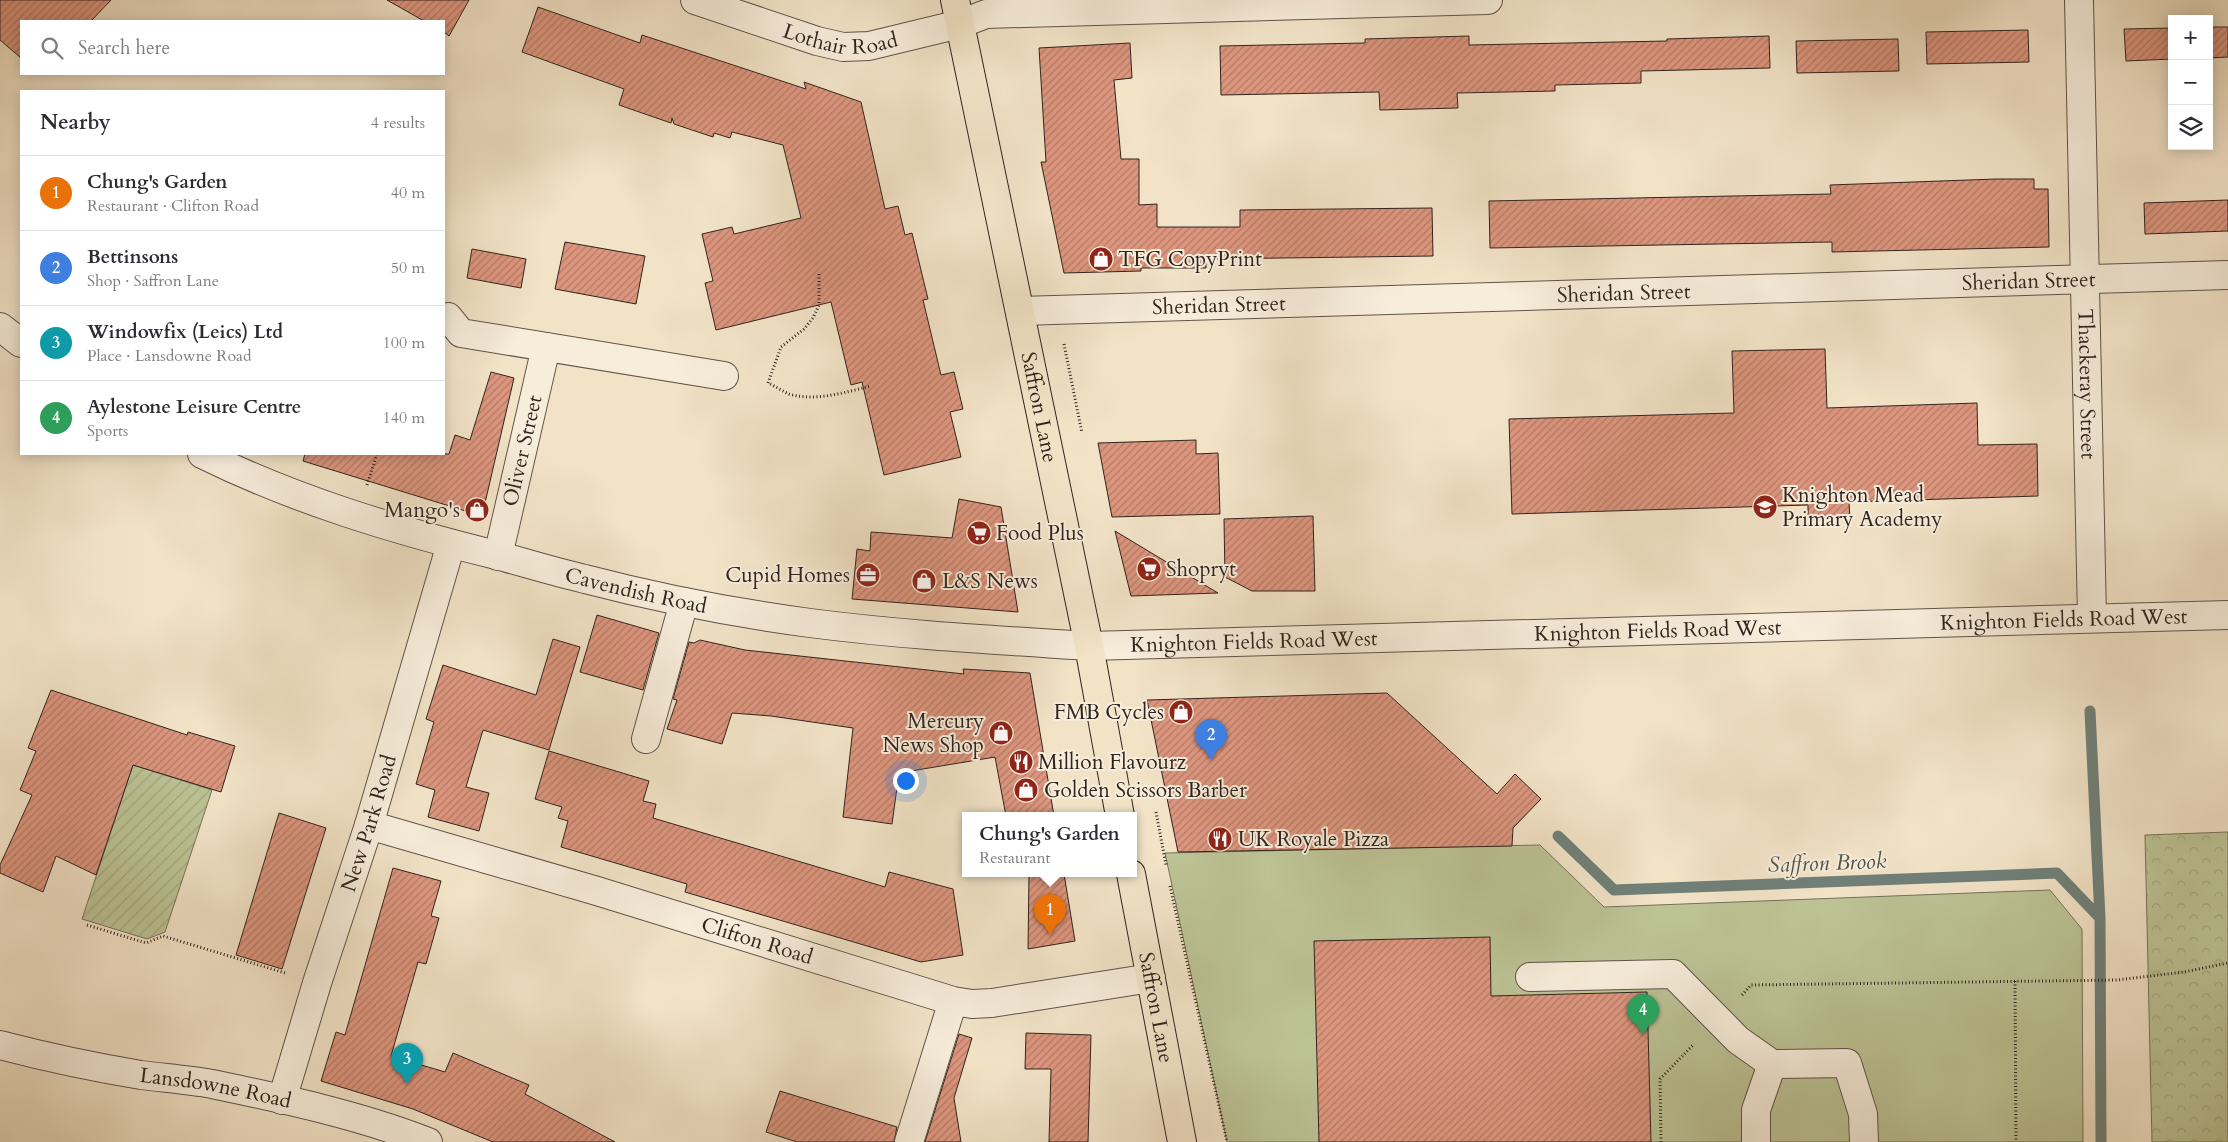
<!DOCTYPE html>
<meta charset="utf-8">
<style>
body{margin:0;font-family:Cardo,serif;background:#f7f7f7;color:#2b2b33}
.controls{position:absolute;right:15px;top:15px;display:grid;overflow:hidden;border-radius:0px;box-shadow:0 2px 12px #0003}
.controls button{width:45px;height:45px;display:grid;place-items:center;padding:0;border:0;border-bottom:1px solid #e1e1e2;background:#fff;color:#2b2b33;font:25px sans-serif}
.you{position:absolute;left:905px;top:780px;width:18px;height:18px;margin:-12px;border:4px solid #fff;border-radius:50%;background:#1a73e8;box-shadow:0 0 0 8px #1a73e833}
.badge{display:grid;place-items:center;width:32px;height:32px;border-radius:50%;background:#8f2418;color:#fff;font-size:16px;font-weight:700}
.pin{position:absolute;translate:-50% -41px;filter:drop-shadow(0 1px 2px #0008)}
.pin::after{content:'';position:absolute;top:26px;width:18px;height:15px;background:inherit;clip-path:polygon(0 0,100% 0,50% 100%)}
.popup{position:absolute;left:962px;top:812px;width:175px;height:65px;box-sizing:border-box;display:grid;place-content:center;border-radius:0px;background:#fff;filter:drop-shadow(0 1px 4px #0005);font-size:16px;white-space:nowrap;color:#7c7c81}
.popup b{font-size:19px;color:#2b2b33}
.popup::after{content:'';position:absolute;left:50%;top:100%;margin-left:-10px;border:10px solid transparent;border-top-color:#fff}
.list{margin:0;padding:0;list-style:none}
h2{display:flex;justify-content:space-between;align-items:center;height:65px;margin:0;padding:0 20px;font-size:21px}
h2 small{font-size:16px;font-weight:400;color:#7c7c81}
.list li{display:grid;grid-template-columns:32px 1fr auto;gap:15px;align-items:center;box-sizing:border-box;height:75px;padding:0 20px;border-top:1px solid #e1e1e2}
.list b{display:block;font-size:19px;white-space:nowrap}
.list p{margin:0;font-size:16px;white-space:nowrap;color:#7c7c81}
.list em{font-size:16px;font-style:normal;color:#7c7c81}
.icon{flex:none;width:28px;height:28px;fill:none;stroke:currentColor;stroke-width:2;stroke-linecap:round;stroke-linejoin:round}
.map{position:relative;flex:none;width:2228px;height:1142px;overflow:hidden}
.search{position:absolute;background:#fff;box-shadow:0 2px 12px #0003;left:20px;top:20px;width:425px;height:55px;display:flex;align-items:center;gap:12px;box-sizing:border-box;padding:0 18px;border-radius:0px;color:#7c7c81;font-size:19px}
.panel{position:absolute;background:#fff;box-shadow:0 2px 12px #0003;left:20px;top:90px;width:425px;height:365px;border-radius:0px}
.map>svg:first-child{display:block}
.forest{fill:url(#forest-crowns);stroke:#76735a}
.garden{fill:url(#garden-furrows);stroke:#76735a}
.pitch{fill:#bcc395;stroke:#76735a}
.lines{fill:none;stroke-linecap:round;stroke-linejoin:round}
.stream{stroke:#708079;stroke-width:11}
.building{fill:url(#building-hatch);stroke:#30231e}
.minor-casing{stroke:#605348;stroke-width:30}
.major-casing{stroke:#30231e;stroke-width:30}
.path{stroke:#30231e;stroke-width:3;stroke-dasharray:1 2.5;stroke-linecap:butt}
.minor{stroke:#f7eddb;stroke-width:28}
.major{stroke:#f2e3c7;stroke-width:28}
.labels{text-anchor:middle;stroke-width:4;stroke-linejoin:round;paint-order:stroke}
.street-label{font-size:21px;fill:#30231e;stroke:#f7eddb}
.poi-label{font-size:21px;fill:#30231e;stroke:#f7eddb;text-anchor:start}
.water-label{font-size:22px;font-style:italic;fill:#50524c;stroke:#f7eddb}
</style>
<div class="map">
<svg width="2228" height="1142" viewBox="0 0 2228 1142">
<defs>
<pattern id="forest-crowns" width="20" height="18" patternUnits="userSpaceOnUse" patternTransform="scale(1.25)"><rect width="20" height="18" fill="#bcc395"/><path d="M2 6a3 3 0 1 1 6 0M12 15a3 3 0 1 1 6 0" fill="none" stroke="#a2a780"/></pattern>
<pattern id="garden-furrows" width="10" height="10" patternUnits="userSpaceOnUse" patternTransform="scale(1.25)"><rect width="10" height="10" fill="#bcc395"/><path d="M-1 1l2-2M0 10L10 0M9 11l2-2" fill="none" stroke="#a2a780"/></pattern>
<pattern id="building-hatch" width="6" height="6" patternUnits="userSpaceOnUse" patternTransform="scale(1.25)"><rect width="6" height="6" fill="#dd967e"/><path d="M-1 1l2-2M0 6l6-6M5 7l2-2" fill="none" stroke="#b47a67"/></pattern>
</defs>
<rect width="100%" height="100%" fill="#f2e3c7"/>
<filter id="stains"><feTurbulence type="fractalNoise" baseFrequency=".004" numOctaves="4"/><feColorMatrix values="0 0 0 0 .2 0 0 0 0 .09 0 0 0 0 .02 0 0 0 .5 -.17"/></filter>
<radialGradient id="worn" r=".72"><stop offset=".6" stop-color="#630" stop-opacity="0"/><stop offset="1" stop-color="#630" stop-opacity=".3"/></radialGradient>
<path class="forest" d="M 2228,832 L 2228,1142 L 2152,1142 L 2145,835 Z"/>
<path class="garden" d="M 133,765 L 212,790 L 165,932 L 147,939 L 82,919 Z"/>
<path class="pitch" d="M 1540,845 L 1604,907 L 2050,890 L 2082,929 L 2083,1142 L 1227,1142 L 1165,853 Z"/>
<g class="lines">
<path class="stream" d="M 2090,711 L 2100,918
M 1558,836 L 1614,890 L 2057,873 L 2100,918 L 2101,1142"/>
</g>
<path class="building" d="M 0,0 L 111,0 L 91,21 L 21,21 L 21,58 L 0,40 Z
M 387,0 L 469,0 L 449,36 L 444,32 L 444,21 L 424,21 Z
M 538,7 L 640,43 L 642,35 L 806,89 L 804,82 L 861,102 L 885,209 L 898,206 L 905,235 L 912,233 L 928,299 L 923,300 L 941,375 L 954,372 L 963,409 L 950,412 L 961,457 L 884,475 L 862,382 L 851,385 L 831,302 L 716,330 L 705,283 L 713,281 L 702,234 L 732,227 L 734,234 L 801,218 L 783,145 L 732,132 L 730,138 L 714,133 L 713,137 L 674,124 L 672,118 L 671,123 L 619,105 L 624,89 L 522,52 Z
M 2209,27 L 2228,27 L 2228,57 L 2209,58 Z
M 2172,28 L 2172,59 L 2126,61 L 2124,29 Z
M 2028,30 L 2029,62 L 1927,64 L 1926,32 Z
M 1469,36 L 1469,45 L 1667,41 L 1667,39 L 1769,36 L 1770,68 L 1641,71 L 1641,83 L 1555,85 L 1555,91 L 1457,93 L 1458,108 L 1380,110 L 1379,92 L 1221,95 L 1220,46 L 1365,43 L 1365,39 Z
M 1898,39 L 1899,71 L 1797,73 L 1796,41 Z
M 1130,43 L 1132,78 L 1114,80 L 1121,159 L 1139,159 L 1139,205 L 1157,204 L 1157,227 L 1240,227 L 1240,210 L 1432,208 L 1433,256 L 1206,259 L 1206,268 L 1141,268 L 1141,271 L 1064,273 L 1041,162 L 1046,162 L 1039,48 Z
M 1996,179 L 2034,179 L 2034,189 L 2048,189 L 2049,247 L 1832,252 L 1832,242 L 1490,248 L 1489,201 L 1831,194 L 1830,185 Z
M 2228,200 L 2228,231 L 2145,234 L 2144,203 Z
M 565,242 L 645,256 L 636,304 L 555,289 Z
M 472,249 L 526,259 L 521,288 L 467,278 Z
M 1825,349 L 1827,408 L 1977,403 L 1978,445 L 2037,444 L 2038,496 L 1849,502 L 1850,519 L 1808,520 L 1808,505 L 1512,514 L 1509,419 L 1734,413 L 1732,351 Z
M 491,372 L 514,378 L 482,516 L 303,461 L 305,454 L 449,454 L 455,435 L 470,440 Z
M 1196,440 L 1196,454 L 1218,453 L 1220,514 L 1112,517 L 1098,443 Z
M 959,499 L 1001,507 L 1018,612 L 852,599 L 857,549 L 870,551 L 871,532 L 952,538 Z
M 1313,516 L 1315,591 L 1252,591 L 1225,577 L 1224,519 Z
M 1115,531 L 1218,593 L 1131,596 Z
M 597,615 L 659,633 L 643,690 L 580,672 Z
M 553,639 L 580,647 L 549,750 L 483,730 L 466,787 L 489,793 L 479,831 L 428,817 L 435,790 L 416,784 L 434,722 L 426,719 L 443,665 L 536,695 Z
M 700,640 L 745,650 L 964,674 L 963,669 L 1030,673 L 1054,816 L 1006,816 L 995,757 L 899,773 L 892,824 L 843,817 L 853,728 L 771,716 L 732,713 L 722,744 L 667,729 L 677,700 L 673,699 L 689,642 L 694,643 Z
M 51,690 L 187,735 L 188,732 L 235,746 L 221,792 L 133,765 L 96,875 L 56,856 L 43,892 L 0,873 L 0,865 L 32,795 L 20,790 L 36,751 L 28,748 Z
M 1387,693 L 1497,794 L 1515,774 L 1541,799 L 1513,828 L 1512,846 L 1178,852 L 1147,700 Z
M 549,751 L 649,781 L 643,801 L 656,804 L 653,818 L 885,887 L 889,872 L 953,889 L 963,955 L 921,962 L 685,892 L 687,884 L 561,847 L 568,821 L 558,818 L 562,807 L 535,799 Z
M 279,813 L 326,828 L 282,969 L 236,955 Z
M 393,868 L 441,881 L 431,916 L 439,918 L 426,964 L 418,962 L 391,1056 L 445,1072 L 453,1053 L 529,1085 L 525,1094 L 615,1142 L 493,1142 L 413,1109 L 321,1081 L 336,1032 L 345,1035 Z
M 1029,874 L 1064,874 L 1075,941 L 1028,949 Z
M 1490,937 L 1491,996 L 1647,992 L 1651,1142 L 1319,1142 L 1314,941 Z
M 1026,1033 L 1091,1035 L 1088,1142 L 1049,1142 L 1051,1069 L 1025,1069 Z
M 959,1034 L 972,1038 L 954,1098 L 961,1142 L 925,1142 Z
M 780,1091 L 897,1127 L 894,1142 L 797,1142 L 766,1132 Z"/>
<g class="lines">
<defs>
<g id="minor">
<path id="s1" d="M 695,0 L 817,41 L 843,47 L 869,46 L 960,24 L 986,14 L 1488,0"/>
<path id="s2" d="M 2079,0 L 2092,618"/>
<path id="s3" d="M 1020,311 L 2228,275"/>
<path d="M 448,317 L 461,333 L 724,376"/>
<path d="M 0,327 L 21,343"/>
<path id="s4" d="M 202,454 C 295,500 395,530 496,555 C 526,563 555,572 585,579 C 658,598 735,613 810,623 C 902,635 996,640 1089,646 L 2228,615"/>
<path id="s5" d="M 498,556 L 546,347"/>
<path d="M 646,739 L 684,602"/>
<path id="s6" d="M 369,825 L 597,891 L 953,1001 L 972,1004 L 992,1003 L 1151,978"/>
<path d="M 1530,977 L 1673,974 L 1738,1040 L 1772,1064"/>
<path id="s7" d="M 0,1045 C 46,1057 93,1067 141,1075 C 164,1078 189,1080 212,1084 C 284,1099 359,1115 428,1142"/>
<path id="s8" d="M 282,1100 L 317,983 L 369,825 L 451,544"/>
<path d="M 909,1142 L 953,1001"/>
<path d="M 1756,1142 L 1756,1110 L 1772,1064 L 1847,1063 L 1863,1114 L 1864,1142"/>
</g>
<g id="major">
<path id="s9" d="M 955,0 L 1089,646 L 1120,816"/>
<path id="s10" d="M 1131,874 L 1182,1142"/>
</g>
</defs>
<use href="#minor" class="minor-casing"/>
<use href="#major" class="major-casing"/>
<path class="path" d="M 819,274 L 819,305 L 813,318 L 804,329 L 781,347 L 768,383 C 775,386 782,391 789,394 C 815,402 846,392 871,386
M 1064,344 L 1082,433
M 367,485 L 377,454
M 1156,812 L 1166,865
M 1170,886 L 1227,1142
M 87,925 L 146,943 L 163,936 L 285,973
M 2015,981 L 2016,1142
M 1742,995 L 1751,985 L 2117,980 L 2184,972 L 2228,963
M 1661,1142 L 1660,1079 L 1694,1044"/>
<use href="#minor" class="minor"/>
<use href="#major" class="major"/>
</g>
<defs>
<symbol id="shop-disc" viewBox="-11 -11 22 22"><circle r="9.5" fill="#8f2418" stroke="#f7eddb"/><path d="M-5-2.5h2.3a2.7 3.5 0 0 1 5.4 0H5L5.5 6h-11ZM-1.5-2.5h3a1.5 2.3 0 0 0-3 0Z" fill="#fff"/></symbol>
<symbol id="school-disc" viewBox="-11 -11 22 22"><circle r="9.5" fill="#8f2418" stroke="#f7eddb"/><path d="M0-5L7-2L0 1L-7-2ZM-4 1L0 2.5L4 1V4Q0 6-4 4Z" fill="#fff"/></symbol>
<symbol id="supermarket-disc" viewBox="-11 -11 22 22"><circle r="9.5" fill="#8f2418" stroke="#f7eddb"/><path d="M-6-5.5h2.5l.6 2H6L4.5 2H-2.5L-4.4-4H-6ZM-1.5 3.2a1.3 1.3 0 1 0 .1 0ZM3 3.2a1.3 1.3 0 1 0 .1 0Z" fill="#fff"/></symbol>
<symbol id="office-disc" viewBox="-11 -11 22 22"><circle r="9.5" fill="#8f2418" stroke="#f7eddb"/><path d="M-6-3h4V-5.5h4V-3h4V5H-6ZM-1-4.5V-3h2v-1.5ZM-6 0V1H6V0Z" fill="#fff"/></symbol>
<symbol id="restaurant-disc" viewBox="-11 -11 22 22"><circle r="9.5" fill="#8f2418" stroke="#f7eddb"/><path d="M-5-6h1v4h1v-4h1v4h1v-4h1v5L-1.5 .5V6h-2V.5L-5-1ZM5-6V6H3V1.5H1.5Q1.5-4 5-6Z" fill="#fff"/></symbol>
</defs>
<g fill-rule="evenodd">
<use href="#shop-disc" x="1087" y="245" width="28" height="28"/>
<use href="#school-disc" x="1751" y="493" width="28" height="28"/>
<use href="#shop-disc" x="463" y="496" width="28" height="28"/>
<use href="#supermarket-disc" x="965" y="519" width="28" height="28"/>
<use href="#supermarket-disc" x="1135" y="555" width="28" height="28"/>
<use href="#office-disc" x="854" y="561" width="28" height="28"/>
<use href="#shop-disc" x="910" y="567" width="28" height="28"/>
<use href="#shop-disc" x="1167" y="698" width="28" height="28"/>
<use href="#shop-disc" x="987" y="719" width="28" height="28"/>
<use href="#restaurant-disc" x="1007" y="748" width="28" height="28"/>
<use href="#shop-disc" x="1012" y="776" width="28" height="28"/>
<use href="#restaurant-disc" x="1206" y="825" width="28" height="28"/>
</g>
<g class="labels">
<g class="street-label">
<text dy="7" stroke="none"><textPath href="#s1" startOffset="152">Lothair Road</textPath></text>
<text dy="7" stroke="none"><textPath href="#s3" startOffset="1009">Sheridan Street</textPath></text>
<text dy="7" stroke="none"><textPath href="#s3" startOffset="604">Sheridan Street</textPath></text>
<text dy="7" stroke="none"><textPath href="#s3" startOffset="199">Sheridan Street</textPath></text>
<text dy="7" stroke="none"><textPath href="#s2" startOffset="384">Thackeray Street</textPath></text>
<text dy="7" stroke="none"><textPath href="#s9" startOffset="416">Saffron Lane</textPath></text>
<text dy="7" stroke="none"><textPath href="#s5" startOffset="108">Oliver Street</textPath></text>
<text dy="7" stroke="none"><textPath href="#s4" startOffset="456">Cavendish Road</textPath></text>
<text dy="7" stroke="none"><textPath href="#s4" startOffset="1888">Knighton Fields Road West</textPath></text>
<text dy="7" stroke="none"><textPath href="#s4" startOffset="1482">Knighton Fields Road West</textPath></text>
<text dy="7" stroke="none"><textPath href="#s4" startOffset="1078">Knighton Fields Road West</textPath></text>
<text dy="7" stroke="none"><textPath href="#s8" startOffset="290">New Park Road</textPath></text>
<text dy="7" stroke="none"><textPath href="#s6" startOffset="405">Clifton Road</textPath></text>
<text dy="7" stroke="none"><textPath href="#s10" startOffset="136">Saffron Lane</textPath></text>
<text dy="7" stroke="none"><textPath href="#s7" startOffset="220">Lansdowne Road</textPath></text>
</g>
<g class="poi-label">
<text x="1118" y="266">TFG CopyPrint</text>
<text x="1782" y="502">Knighton Mead<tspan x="1782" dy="24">Primary Academy</tspan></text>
<text x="460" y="517" text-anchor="end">Mango's</text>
<text x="996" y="540">Food Plus</text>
<text x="1166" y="576">Shopryt</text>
<text x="850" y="582" text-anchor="end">Cupid Homes</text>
<text x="942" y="588">L&amp;S News</text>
<text x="1164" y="719" text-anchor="end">FMB Cycles</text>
<text x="984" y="728" text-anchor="end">Mercury<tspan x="984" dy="24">News Shop</tspan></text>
<text x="1038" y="769">Million Flavourz</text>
<text x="1044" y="797">Golden Scissors Barber</text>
<text x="1238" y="846">UK Royale Pizza</text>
</g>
<g class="water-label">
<text transform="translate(1827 862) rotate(-2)" y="8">Saffron Brook</text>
</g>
</g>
<rect width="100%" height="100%" filter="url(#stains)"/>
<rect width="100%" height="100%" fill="url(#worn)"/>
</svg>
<div class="controls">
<button>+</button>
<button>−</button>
<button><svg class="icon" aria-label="layers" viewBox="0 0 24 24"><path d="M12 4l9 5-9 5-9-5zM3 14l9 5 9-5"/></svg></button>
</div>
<div class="you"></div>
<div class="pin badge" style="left:1050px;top:935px;background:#e8710a">1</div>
<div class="popup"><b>Chung's Garden</b>Restaurant</div>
<div class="pin badge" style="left:1211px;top:760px;background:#3f7fe0">2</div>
<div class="pin badge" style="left:407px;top:1084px;background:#0f9aa8">3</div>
<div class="pin badge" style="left:1643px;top:1035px;background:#2e9e5b">4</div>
<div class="search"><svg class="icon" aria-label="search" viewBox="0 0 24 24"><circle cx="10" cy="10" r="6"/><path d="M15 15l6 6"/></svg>Search here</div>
<section class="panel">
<h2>Nearby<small>4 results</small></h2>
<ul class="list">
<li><span class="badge" style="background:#e8710a">1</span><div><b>Chung's Garden</b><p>Restaurant · Clifton Road</p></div><em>40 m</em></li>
<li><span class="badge" style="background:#3f7fe0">2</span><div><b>Bettinsons</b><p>Shop · Saffron Lane</p></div><em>50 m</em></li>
<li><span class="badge" style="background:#0f9aa8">3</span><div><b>Windowfix (Leics) Ltd</b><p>Place · Lansdowne Road</p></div><em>100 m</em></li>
<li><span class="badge" style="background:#2e9e5b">4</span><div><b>Aylestone Leisure Centre</b><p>Sports</p></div><em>140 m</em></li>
</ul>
</section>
</div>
